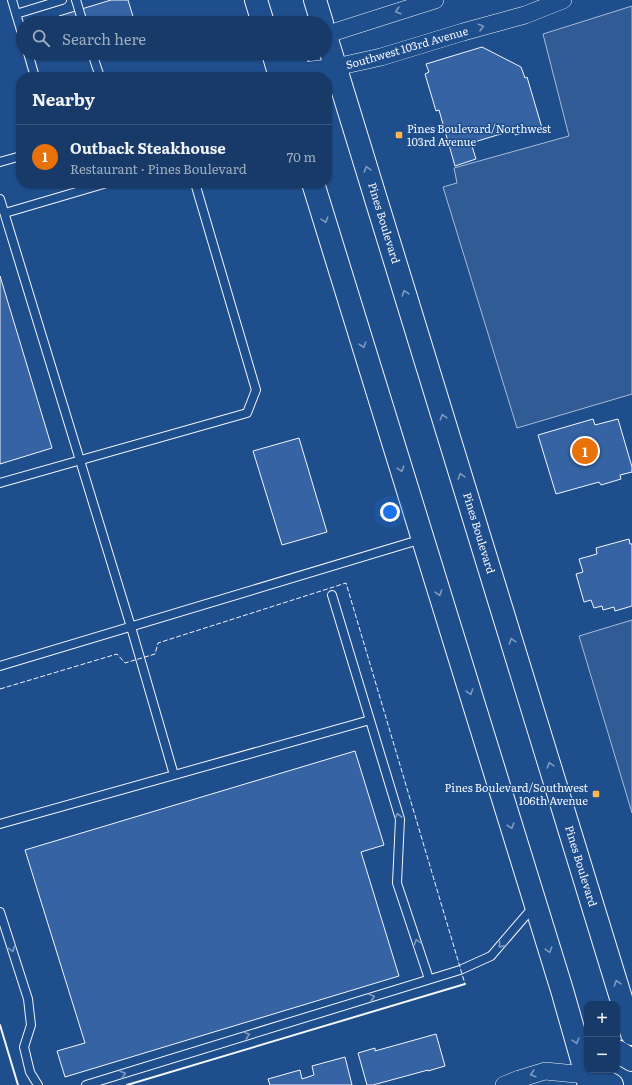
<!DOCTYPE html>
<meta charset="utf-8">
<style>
body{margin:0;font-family:Literata,serif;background:#244571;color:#f1f3f6}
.controls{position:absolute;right:12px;bottom:12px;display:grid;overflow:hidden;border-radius:8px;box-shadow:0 1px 3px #0004}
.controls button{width:36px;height:36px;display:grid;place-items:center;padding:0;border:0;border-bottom:1px solid #36547d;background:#173a69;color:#f1f3f6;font:20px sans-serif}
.you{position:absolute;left:390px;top:512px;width:14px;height:14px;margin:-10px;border:3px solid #fff;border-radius:50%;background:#1a73e8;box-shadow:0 0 0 6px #1a73e833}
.badge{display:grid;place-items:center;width:26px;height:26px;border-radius:50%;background:#ffb74d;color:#fff;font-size:13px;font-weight:700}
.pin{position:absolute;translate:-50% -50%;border:2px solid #fff;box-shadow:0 1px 4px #0006}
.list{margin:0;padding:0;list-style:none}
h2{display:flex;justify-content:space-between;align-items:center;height:52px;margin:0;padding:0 16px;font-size:17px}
h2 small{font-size:13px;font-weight:400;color:#9eadc0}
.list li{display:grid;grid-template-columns:26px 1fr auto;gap:12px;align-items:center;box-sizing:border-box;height:64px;padding:0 16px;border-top:1px solid #36547d}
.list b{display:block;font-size:15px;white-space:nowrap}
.list p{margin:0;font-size:13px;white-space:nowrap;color:#9eadc0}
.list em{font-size:13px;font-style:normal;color:#9eadc0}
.icon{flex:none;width:22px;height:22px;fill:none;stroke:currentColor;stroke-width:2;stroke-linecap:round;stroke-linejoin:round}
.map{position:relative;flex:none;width:632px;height:1085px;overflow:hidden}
.search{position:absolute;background:#173a69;box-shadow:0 1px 3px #0004;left:16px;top:16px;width:316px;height:44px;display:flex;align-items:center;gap:10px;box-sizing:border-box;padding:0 14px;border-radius:22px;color:#9eadc0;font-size:15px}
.panel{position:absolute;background:#173a69;box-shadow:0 1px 3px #0004;left:16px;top:72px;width:316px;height:116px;border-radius:16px}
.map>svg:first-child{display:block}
.built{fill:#305b95;stroke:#a8bbd7}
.building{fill:#3563a3;stroke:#f2f6ff}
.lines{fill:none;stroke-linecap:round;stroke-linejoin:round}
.service-casing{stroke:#f2f6ff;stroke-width:10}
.minor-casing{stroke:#f2f6ff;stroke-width:18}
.trunk-casing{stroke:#f2f6ff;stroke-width:24}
.service{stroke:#1f4e8c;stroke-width:8}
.minor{stroke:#1f4e8c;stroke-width:17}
.trunk{stroke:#1f4e8c;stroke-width:22}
.fence{stroke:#f2f6ff;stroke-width:1;stroke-dasharray:5 2;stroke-linecap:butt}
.wall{stroke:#f2f6ff;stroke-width:2}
.oneway{stroke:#7e9ac0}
.poi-dot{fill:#ffb74d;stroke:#1f4e8c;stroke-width:1.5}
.labels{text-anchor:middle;stroke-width:3;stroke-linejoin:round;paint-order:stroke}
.street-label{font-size:11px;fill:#f2f6ff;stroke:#1f4e8c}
.poi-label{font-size:11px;fill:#f2f6ff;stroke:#1f4e8c;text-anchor:start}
</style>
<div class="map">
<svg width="632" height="1085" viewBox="0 0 632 1085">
<rect width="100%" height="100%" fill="#1f4e8c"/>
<path class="built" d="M 632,6 L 632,394 L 517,428 L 443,187 L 457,183 L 454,168 L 569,136 L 543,34 Z
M 632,620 L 632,813 L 579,636 Z"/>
<path class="building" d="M 111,0 L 128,0 L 135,23 L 62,23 L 59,16 Z
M 482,47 L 521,67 L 525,78 L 527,77 L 542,128 L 515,135 L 514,130 L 471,143 L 476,159 L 455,166 L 439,110 L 436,111 L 425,74 L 429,72 L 426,64 Z
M 0,276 L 52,448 L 0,464 Z
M 593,419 L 595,425 L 618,419 L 632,467 L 632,472 L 620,475 L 621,479 L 601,485 L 599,482 L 556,494 L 538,435 Z
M 299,438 L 327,532 L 282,545 L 253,451 Z
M 629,539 L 630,544 L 632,544 L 632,606 L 615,611 L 614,607 L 603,610 L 602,606 L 594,608 L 591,600 L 584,602 L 576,574 L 583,572 L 579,559 L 597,554 L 596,548 Z
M 355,751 L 384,845 L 361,852 L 399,976 L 65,1077 L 57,1051 L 85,1043 L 25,850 Z
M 436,1034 L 445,1066 L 428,1071 L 428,1070 L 373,1085 L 367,1085 L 358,1053 L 375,1048 L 375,1051 Z
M 345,1057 L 352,1085 L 270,1085 L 268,1079 L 300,1070 L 302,1079 L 314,1075 L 312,1066 Z"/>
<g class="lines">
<defs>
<path id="service" d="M 12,0 L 23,37
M 76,0 L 83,23
M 16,14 L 62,0
M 28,53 L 35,77
M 92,53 L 100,77
M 0,162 L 21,156
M 0,199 L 131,627 L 174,775
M 5,213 L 107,183
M 0,483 L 247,413 L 256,390 L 195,183
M 332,595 L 400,819 L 397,883 L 429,979
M 0,666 L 422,539
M 0,824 L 370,720
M 0,912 L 28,999 L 31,1025 L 24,1047 L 30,1072 L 38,1085
M 86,1085 L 460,970 L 491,956 L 534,906"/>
<path id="minor" d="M 325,35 L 435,0
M 279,74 L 336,67 L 381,57 L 463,32 L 525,15 L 563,0
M 279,74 L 304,53
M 504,1085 L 519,1079 L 545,1071 L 586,1075"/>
<path id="trunk" d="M 256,0 L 263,23
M 315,0 L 322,23
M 325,33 L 632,1034
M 273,53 L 280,77
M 313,183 L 562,990 L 589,1085
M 617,1051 L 632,1060
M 586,1075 L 602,1079 L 612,1085"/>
</defs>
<use href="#service" class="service-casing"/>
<use href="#minor" class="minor-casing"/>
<use href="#trunk" class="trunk-casing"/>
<use href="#service" class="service"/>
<use href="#minor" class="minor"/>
<use href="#trunk" class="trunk"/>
<path class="fence" d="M 0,689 L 117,654 L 125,663 L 155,654 L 158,643 L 346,583 L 465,984"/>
<path class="wall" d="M 0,1025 L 18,1085
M 127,1085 L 465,984"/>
</g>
<defs><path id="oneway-chevron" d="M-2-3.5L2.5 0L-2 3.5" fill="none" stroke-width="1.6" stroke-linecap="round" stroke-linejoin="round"/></defs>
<g class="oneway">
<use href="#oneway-chevron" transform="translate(398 11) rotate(164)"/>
<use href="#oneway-chevron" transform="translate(481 27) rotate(-15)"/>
<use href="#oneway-chevron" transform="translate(367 169) rotate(-107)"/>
<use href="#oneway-chevron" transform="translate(325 220) rotate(73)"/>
<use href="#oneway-chevron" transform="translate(405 293) rotate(-107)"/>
<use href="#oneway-chevron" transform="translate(363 345) rotate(73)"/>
<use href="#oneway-chevron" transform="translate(443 417) rotate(-107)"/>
<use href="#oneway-chevron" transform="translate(401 469) rotate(73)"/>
<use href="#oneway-chevron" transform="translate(461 476) rotate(-107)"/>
<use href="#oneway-chevron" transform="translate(439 593) rotate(73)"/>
<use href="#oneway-chevron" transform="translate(512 641) rotate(-107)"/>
<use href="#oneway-chevron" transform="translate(470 692) rotate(73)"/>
<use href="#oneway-chevron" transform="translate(550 765) rotate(-107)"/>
<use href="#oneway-chevron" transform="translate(398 816) rotate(-102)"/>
<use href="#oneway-chevron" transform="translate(511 826) rotate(73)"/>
<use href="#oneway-chevron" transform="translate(417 942) rotate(-108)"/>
<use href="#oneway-chevron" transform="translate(501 945) rotate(131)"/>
<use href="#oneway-chevron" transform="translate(12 949) rotate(72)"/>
<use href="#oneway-chevron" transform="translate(549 950) rotate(73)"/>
<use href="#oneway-chevron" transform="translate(617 983) rotate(-107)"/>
<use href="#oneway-chevron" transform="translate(372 997) rotate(-17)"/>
<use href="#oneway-chevron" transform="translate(247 1035) rotate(-17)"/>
<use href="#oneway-chevron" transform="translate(576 1041) rotate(74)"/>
<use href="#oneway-chevron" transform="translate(123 1074) rotate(-17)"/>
<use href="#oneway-chevron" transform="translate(533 1074) rotate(164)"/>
</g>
<g class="poi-dot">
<rect x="395" y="131" width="8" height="8" rx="2"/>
<rect x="592" y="790" width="8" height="8" rx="2"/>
</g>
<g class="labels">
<g class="street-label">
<text transform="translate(407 48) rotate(-16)" y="4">Southwest 103rd Avenue</text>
<text transform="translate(384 223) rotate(73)" y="4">Pines Boulevard</text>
<text transform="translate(479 533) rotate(73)" y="4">Pines Boulevard</text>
<text transform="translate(581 866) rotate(73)" y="4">Pines Boulevard</text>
</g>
<g class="poi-label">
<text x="407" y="133">Pines Boulevard/Northwest<tspan x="407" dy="13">103rd Avenue</tspan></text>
<text x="588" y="792" text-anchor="end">Pines Boulevard/Southwest<tspan x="588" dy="13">106th Avenue</tspan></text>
</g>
</g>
</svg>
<div class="controls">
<button>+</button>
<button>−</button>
</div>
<div class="you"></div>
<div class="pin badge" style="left:585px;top:451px;background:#e8710a">1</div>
<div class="search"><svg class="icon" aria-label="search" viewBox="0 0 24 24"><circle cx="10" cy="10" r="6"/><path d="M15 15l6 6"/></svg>Search here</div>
<section class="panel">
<h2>Nearby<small></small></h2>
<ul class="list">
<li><span class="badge" style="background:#e8710a">1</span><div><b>Outback Steakhouse</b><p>Restaurant · Pines Boulevard</p></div><em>70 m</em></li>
</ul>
</section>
</div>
